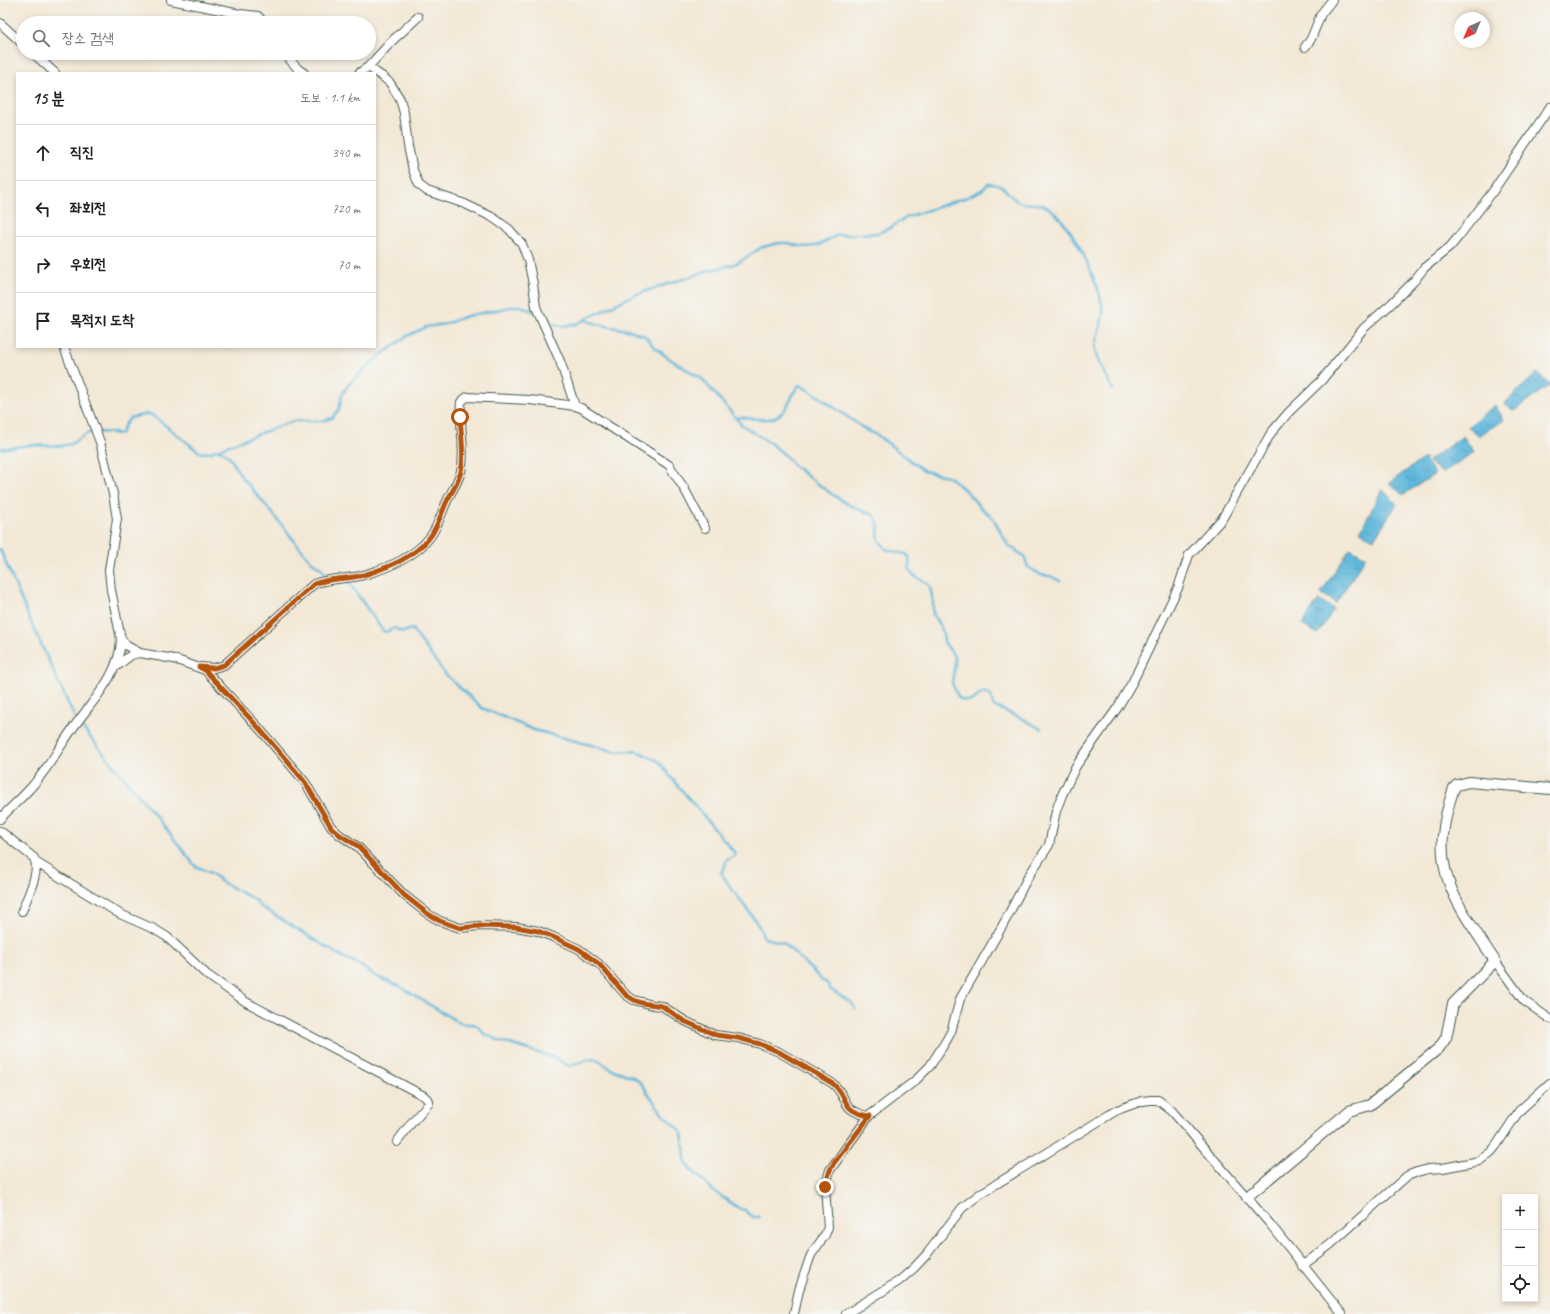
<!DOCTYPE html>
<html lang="ko">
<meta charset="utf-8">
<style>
body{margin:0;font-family:Caveat,"Poor Story",sans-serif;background:#f2f2f2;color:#202124}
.controls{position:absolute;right:12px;bottom:12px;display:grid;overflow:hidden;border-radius:0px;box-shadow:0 2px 6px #0003}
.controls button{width:36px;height:36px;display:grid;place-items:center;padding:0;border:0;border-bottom:1px solid #e0e0e0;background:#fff;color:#202124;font:20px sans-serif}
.compass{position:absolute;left:1454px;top:12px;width:36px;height:36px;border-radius:50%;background:#fff;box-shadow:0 2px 6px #0003;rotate:224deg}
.stop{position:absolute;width:12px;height:12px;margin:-9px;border:3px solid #b45309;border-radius:50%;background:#fff}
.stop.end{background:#b45309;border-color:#fff;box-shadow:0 1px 4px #0008}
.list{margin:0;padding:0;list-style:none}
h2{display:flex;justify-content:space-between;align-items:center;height:52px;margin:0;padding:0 16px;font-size:17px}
h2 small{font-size:13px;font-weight:400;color:#757577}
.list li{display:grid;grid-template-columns:26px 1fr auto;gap:12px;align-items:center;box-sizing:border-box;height:56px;padding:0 16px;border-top:1px solid #e0e0e0}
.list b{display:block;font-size:15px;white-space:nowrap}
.list em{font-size:13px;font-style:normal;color:#757577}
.icon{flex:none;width:22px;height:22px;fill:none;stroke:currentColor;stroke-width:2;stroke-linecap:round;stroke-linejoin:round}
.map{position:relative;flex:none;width:1550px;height:1314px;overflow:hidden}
.search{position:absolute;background:#fff;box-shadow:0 2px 6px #0003;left:16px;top:16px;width:360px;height:44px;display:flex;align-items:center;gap:10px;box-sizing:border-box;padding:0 14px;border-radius:22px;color:#757577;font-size:15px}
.panel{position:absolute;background:#fff;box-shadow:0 2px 6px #0003;left:16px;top:72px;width:360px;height:276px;border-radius:0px}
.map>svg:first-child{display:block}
.water{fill:url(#water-ripples);stroke:#3e7a88}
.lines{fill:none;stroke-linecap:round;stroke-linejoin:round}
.stream{stroke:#5eb7db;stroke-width:2.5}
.minor-casing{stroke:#3f574c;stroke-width:10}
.tertiary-casing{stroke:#3f574c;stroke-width:12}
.minor{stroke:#fff;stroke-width:8}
.tertiary{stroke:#fff;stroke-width:10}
.route{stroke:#b45309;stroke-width:5}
</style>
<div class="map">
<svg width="1550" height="1314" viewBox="0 0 1550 1314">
<defs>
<pattern id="water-ripples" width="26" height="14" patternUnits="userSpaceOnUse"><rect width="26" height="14" fill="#5eb7db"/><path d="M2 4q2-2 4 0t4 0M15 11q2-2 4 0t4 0" fill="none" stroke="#4d96b2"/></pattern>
</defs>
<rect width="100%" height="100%" fill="#f6f6f2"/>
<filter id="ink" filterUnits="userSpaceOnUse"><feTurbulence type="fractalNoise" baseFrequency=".025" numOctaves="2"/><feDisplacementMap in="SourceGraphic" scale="8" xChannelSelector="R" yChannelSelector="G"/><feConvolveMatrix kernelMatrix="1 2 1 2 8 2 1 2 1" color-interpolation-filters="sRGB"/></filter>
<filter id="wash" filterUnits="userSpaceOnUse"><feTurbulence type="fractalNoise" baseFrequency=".012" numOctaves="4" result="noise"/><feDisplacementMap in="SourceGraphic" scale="16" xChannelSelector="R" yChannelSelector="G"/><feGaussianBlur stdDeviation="0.9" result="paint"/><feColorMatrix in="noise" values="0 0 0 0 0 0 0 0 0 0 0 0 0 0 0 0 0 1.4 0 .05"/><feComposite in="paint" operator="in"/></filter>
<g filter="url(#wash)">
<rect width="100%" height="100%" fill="#f3e8d5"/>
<path class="water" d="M 1537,373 L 1550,385 L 1514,411 L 1504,404 Z
M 1495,405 L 1504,420 L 1478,436 L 1468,427 Z
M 1463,436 L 1474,452 L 1442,473 L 1428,461 Z
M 1424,458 L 1435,474 L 1403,495 L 1389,483 Z
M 1382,489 L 1397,504 L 1374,539 L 1360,532 Z
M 1350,548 L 1366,557 L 1336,603 L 1321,593 Z
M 1318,600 L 1334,609 L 1318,634 L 1302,625 Z"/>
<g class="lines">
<path class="stream" d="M 543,317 L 556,325 L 562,326 L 576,324 L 634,295 L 711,270 L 732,265 L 741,261 L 762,247 L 779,243 L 788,243 L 799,246 L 808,247 L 819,245 L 837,235 L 878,233 L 890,228 L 907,217 L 967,197 L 982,190 L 988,184 C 1008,183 1007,198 1021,203 C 1029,205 1038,202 1045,206 C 1070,218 1102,286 1103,313 C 1103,326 1093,341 1095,351 C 1098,365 1108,378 1113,390
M 584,320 L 601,325 L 632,331 L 645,336 L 654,347 L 670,359 L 702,379 L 742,425 L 770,443 L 785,455 L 793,465 L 830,493 L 849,505 L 873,515 L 877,520 L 879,527 L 878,533 L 879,540 L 886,549 L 896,552 L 906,554 L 909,557 L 910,571 L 913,575 L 927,583 L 930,587 L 933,601 L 933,614 L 943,632 L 944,642 L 954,656 L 955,663 L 952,683 L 958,697 L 962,700 L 969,701 L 973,700 L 982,693 L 987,693 L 991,696 L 993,706 L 1023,719 L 1041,729
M 734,417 C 755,417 777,428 789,403 C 793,396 794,389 800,385 L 821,398 L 866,430 L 877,435 L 924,471 L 947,476 L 953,480 L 967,492 L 980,507 L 993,518 L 1008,545 L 1024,556 L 1028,567 L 1041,575 L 1050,576 L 1060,581
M 99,432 L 121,434 L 124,426 L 130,418 L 147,414 L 152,415 L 198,451 L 202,453 L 211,452 L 293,421 L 323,421 L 332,418 L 339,409 L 342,395 L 348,385 L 376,359 L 407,336 L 426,327 L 445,324 L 467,316 L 515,306 L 521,306 L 535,312
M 0,449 L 31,445 L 60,446 L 71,444 L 88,433 L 94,432
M 219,450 C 232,454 236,471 244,480 C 268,506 288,534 311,561 L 322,569 L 327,576 L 341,574 L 344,576
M 0,549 L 29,618 L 74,716
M 348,581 L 383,631 L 386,632 L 394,628 L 403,632 L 412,629 L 445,674 L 482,708 L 534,730 L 617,752 L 634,751 L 641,753 L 658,761 L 663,766 L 669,775 L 734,852 L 735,855 L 726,861 L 724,869 L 721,872 C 732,894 757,916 764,938 L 782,942 L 785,944 L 820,978 L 822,981 L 826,982 L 831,990 L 852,1003 L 855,1009
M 80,725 L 160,821 L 195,866 L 213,874 L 220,881 L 255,900 L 261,907 L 273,914 L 339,955 L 356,963 L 377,977 L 399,986 L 458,1022 L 464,1024 L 474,1024 L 481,1029 L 483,1033 L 500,1041 L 555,1058 L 567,1065 L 570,1066 L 587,1060 L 597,1059 L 611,1069 L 633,1077 L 641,1083 L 662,1113 L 680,1130 L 683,1138 L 686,1164 L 712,1190 L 740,1209 L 745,1210 L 753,1217 L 760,1217"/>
</g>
</g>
<g filter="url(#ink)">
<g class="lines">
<defs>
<path id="minor" d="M 171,0 L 240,14 L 258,16 L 264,23
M 0,23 L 23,44
M 1305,47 L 1311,39 L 1321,14 L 1332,0
M 33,53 L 55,73
M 284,53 L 298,69 L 304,73
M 368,67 L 383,77 L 390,83 L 400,99 L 404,113 L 408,146 L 413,170 L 419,185 L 427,191 L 465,204 L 492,217 L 509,229 L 522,244 L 528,260 L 533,284 L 536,307 L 560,361 L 575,406
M 359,73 L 368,67 L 393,40 L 418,17
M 121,639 L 127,646 L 140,653 L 174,659 L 205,670 L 258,727 L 305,782 L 331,827 L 340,835 L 358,847 L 404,895 L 428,914 L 440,921 L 460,928 L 479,926 L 516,927 L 538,931 L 553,937 L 579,949 L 599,964 L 626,995 L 634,1000 L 653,1005 L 662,1006 L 685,1021 L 715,1035 L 738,1038 L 760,1044 L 779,1052 L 832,1083 C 850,1098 839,1110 869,1116
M 117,666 L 131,655 L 139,653
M 201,667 L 214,668 L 224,665 L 314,584 C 331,577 349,580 367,574 C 389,567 415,557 430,537 C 438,527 442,511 448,499 C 453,488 461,478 462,466 C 465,445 459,423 461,402 L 467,397 L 530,400 L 575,406 L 581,408 L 669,465 L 685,490 L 705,528
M 0,819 C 11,807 24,796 34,784 C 48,768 59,748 71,731 C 90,703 120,676 121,639 L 111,590 L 109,570 L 117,519 L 113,494 L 100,442 L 64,347
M 0,831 L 34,858 C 41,871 27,897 22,911
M 37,863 L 120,914 L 154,929 L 167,937 L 206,974 L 246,1002 L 424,1096 L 429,1101 L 429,1103 L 412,1122 L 397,1142
M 1495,961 L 1524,1001 L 1550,1019
M 1302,1266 L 1331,1244 L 1407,1176 L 1417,1172 L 1428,1169 L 1443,1168 L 1479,1161 L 1491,1152 L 1496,1146 L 1519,1111 L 1550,1083
M 794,1314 L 799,1290 L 805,1272 L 811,1255 L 825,1235 L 828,1227 L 825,1187 L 830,1170 L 869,1116 L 916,1080 L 930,1066 L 946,1041 L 951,1032 L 960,999 L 1004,923 L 1028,877 L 1049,845 L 1056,811 L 1062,795 L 1076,766 L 1118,707 L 1133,681 L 1178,588 L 1189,555 L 1222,519 L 1271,433 L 1289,412 L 1321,381 L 1364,328 L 1391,304 L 1414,281 L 1424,268 L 1450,247 L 1459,236 L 1491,194 L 1550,107
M 846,1314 L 899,1281 L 914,1268 L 927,1254 L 962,1208 L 980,1194 L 1117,1110 L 1142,1101 L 1151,1100 L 1158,1100 L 1172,1111 L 1270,1224 L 1342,1314"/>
<path id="tertiary" d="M 1247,1197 L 1349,1111 L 1370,1105 L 1439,1048 L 1446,1038 L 1453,1004 L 1495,961 C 1453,897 1426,868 1454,788 L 1457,785 L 1469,782 L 1550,789"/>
</defs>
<use href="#minor" class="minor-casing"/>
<use href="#tertiary" class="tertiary-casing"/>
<use href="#minor" class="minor"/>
<use href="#tertiary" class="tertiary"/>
</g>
</g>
<g class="lines" filter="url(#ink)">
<path class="route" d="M 460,417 C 461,433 464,450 462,465 C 461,478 454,488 448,499 C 442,511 438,526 430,537 C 415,557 389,567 367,574 C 349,580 331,577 314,584 L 224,665 L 214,668 L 199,667 L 205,670 L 258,727 L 305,782 L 331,827 L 340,835 L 358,846 L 404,895 L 428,914 L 440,921 L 460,928 L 479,926 L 516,927 L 538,931 L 553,937 L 579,949 L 599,964 L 626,995 L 634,1000 L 642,1003 L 662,1006 L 684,1021 L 716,1035 L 738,1038 L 760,1044 L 779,1052 L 832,1083 C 850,1097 839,1111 870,1116 L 834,1163 L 830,1170 L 825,1187"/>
</g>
</svg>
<div class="controls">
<button>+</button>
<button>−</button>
<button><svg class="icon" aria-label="locate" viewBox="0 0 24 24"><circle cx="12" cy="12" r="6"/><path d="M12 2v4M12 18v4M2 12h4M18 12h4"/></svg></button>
</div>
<svg class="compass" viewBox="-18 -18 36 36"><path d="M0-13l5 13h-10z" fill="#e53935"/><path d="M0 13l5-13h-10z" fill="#757577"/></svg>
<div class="stop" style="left:460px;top:417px"></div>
<div class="stop end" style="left:825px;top:1187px"></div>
<div class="search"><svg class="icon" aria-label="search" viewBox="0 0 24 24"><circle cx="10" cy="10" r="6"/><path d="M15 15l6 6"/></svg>장소 검색</div>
<section class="panel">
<h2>15 분<small>도보 · 1.1 km</small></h2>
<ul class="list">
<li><svg class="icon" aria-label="ahead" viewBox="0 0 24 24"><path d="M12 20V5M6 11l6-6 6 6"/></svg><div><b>직진</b></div><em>340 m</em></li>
<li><svg class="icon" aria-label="left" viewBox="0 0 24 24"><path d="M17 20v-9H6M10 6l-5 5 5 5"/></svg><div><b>좌회전</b></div><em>720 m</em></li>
<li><svg class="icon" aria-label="right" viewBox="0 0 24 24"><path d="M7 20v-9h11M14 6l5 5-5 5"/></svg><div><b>우회전</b></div><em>70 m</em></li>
<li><svg class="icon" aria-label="arrive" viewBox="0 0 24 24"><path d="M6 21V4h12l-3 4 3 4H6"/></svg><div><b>목적지 도착</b></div></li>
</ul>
</section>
</div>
